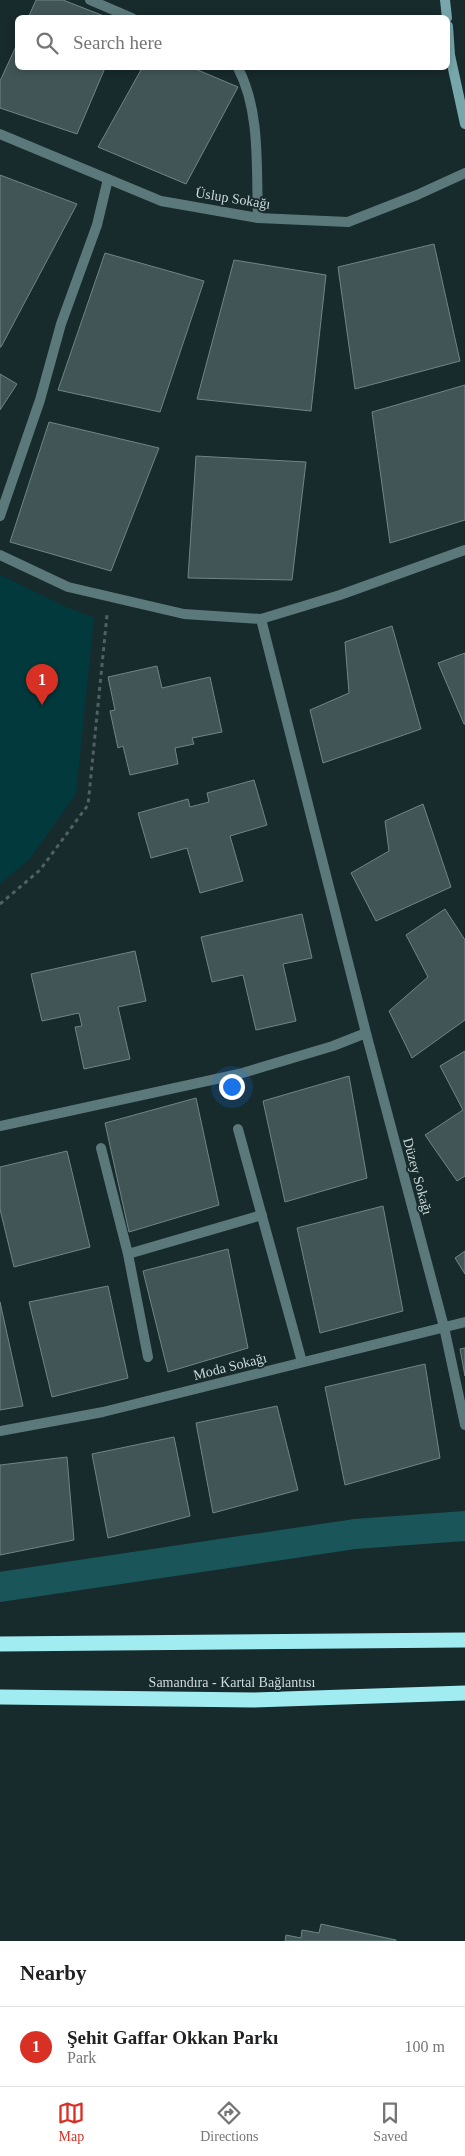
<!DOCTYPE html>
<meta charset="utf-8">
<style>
body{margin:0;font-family:"Times New Roman",serif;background:#f2f2f2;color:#202124}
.you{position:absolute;left:231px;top:1086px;width:18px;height:18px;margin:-12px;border:4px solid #fff;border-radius:50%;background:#1a73e8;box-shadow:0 0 0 8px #1a73e833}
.badge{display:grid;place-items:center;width:32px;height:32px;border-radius:50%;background:#d93025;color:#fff;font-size:16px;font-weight:700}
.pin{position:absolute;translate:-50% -41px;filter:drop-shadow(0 1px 2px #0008)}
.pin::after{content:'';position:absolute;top:26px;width:18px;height:15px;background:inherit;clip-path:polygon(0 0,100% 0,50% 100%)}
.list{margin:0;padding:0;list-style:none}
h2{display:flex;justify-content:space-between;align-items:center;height:65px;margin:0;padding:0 20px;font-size:21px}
h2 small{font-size:16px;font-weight:400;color:#757577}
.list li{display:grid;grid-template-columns:32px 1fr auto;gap:15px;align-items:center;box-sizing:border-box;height:80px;padding:0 20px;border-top:1px solid #e0e0e0}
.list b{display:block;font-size:19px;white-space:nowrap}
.list p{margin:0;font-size:16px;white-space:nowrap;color:#757577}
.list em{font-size:16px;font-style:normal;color:#757577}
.icon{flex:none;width:28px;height:28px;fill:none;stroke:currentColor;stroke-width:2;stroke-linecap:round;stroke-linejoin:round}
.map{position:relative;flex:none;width:465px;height:1941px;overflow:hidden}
.search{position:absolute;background:#fff;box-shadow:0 2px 8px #0003;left:15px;right:15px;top:15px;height:55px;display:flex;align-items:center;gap:12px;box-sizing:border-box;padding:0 18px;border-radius:8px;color:#757577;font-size:19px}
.sheet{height:145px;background:#fff}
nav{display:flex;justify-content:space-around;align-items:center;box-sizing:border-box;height:70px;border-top:1px solid #e0e0e0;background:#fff;font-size:14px;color:#757577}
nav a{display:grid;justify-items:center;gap:2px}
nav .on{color:#d93025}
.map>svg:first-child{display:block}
.green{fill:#02393c}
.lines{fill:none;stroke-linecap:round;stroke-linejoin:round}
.canal{stroke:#195559;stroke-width:30}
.building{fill:#415557;stroke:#6f8587}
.path{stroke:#506163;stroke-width:3;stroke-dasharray:4 4;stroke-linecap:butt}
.lane{stroke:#5b787a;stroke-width:10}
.street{stroke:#5b787a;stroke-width:10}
.secondary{stroke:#77a7aa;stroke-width:10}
.highway{stroke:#a0ecf1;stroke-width:15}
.labels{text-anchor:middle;stroke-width:4;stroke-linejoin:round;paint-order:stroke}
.street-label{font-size:14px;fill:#cfdbdc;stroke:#172a2c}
</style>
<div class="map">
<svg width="465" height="1941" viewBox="0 0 465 1941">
<rect width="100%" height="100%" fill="#172a2c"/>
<path class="green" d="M 0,575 L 71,609 L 94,617 L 76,794 L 29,860 L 0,884 Z"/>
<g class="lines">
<path class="canal" d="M 0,1587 L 355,1534 L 465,1526"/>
</g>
<path class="building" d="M 36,0 L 63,0 L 109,18 L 28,18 Z
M 18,42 L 18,68 L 105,68 L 77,134 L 0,108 L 0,81 Z
M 142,68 L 193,68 L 238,87 L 186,184 L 98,147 Z
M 0,175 L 77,204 L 1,347 L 0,347 Z
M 434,244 L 460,361 L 355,389 L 338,267 Z
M 105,253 L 204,281 L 160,412 L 58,390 Z
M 234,260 L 326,275 L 311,411 L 197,399 Z
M 0,374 L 17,384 L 0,410 Z
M 465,385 L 465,520 L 390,543 L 372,412 Z
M 49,422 L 159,448 L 111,571 L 10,542 Z
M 196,456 L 306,462 L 292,580 L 188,578 Z
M 392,626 L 421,729 L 323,763 L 310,710 L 349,693 L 345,642 Z
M 465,653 L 465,724 L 464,724 L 438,663 Z
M 157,666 L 162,688 L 210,677 L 222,732 L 192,738 L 194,744 L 175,748 L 178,764 L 130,775 L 123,746 L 118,748 L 110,711 L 115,710 L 108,677 Z
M 254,780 L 267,825 L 230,836 L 243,881 L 200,893 L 187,848 L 151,858 L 138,813 L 188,799 L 190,807 L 209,802 L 207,793 Z
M 423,804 L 451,887 L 376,921 L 351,873 L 389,851 L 385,821 Z
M 445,909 L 465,940 L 465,1020 L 412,1058 L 389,1011 L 428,977 L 406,935 Z
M 302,914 L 312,958 L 283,964 L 296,1021 L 256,1030 L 243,975 L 212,982 L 201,937 Z
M 135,951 L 146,1001 L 118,1007 L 130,1059 L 84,1069 L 75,1027 L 82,1026 L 79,1013 L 42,1021 L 31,974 Z
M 465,1051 L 465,1176 L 457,1181 L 425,1135 L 463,1110 L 440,1066 Z
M 349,1076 L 367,1178 L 285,1202 L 263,1101 Z
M 196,1098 L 219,1205 L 129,1232 L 105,1123 Z
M 67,1151 L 90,1247 L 14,1267 L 0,1209 L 0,1167 Z
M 383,1206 L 403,1311 L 320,1333 L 297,1228 Z
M 228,1249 L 248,1348 L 168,1372 L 143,1271 Z
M 465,1251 L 465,1274 L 455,1258 Z
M 108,1286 L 128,1378 L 52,1397 L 29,1302 Z
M 0,1302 L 23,1406 L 0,1410 Z
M 465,1348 L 465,1376 L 460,1349 Z
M 425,1364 L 440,1458 L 345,1485 L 325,1387 Z
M 277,1406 L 298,1490 L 213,1513 L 196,1423 Z
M 174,1437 L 190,1516 L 108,1538 L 92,1454 Z
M 67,1457 L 74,1540 L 0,1555 L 0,1465 Z
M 321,1924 L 396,1940 L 396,1941 L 285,1941 L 286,1935 L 301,1938 L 302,1930 L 319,1933 Z"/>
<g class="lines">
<path class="path" d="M 0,904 L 40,870 L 88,805 L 107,615"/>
<path class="lane" d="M 90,0 L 132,18
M 238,68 C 261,112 256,169 258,218
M 0,516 L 40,400 L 61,324 L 97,225 L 108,179
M 238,1129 L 302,1362
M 101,1148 L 128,1254 L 148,1357
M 128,1254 L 262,1215
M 444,1327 L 465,1425"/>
<path class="street" d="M 0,134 L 161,201 L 258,218 L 348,222 L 417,195 L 465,173
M 0,555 L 68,587 L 184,614 L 261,619 L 340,595 L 465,550
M 366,1033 L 444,1327
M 0,1126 L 239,1074 L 333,1046 L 366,1033 L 261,619
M 0,1431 L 103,1412 L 465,1322"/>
<path class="secondary" d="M 445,0 L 447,18
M 448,26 L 450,55 L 465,124"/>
<path class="highway" d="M 0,1644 L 465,1640
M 0,1697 L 254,1700 L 465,1693"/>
</g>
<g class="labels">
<g class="street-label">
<text transform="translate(233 198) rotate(9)" y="5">Üslup Sokağı</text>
<text transform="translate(418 1176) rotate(75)" y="5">Düzey Sokağı</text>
<text transform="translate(230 1366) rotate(-14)" y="5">Moda Sokağı</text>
<text x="232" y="1687">Samandıra - Kartal Bağlantısı</text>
</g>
</g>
</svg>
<div class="you"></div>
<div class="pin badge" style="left:42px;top:705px">1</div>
<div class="search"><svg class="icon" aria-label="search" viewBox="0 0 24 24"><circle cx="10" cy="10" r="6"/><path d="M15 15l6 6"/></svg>Search here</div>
</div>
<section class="sheet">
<h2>Nearby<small></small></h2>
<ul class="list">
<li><span class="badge">1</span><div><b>Şehit Gaffar Okkan Parkı</b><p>Park</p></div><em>100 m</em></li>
</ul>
</section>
<nav>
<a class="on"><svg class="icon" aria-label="map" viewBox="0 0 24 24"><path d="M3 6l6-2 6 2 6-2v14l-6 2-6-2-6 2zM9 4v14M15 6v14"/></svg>Map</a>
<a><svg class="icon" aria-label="directions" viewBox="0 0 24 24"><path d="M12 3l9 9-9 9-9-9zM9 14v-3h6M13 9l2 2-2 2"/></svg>Directions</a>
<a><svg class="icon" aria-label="saved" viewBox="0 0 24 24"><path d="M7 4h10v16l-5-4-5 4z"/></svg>Saved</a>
</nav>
